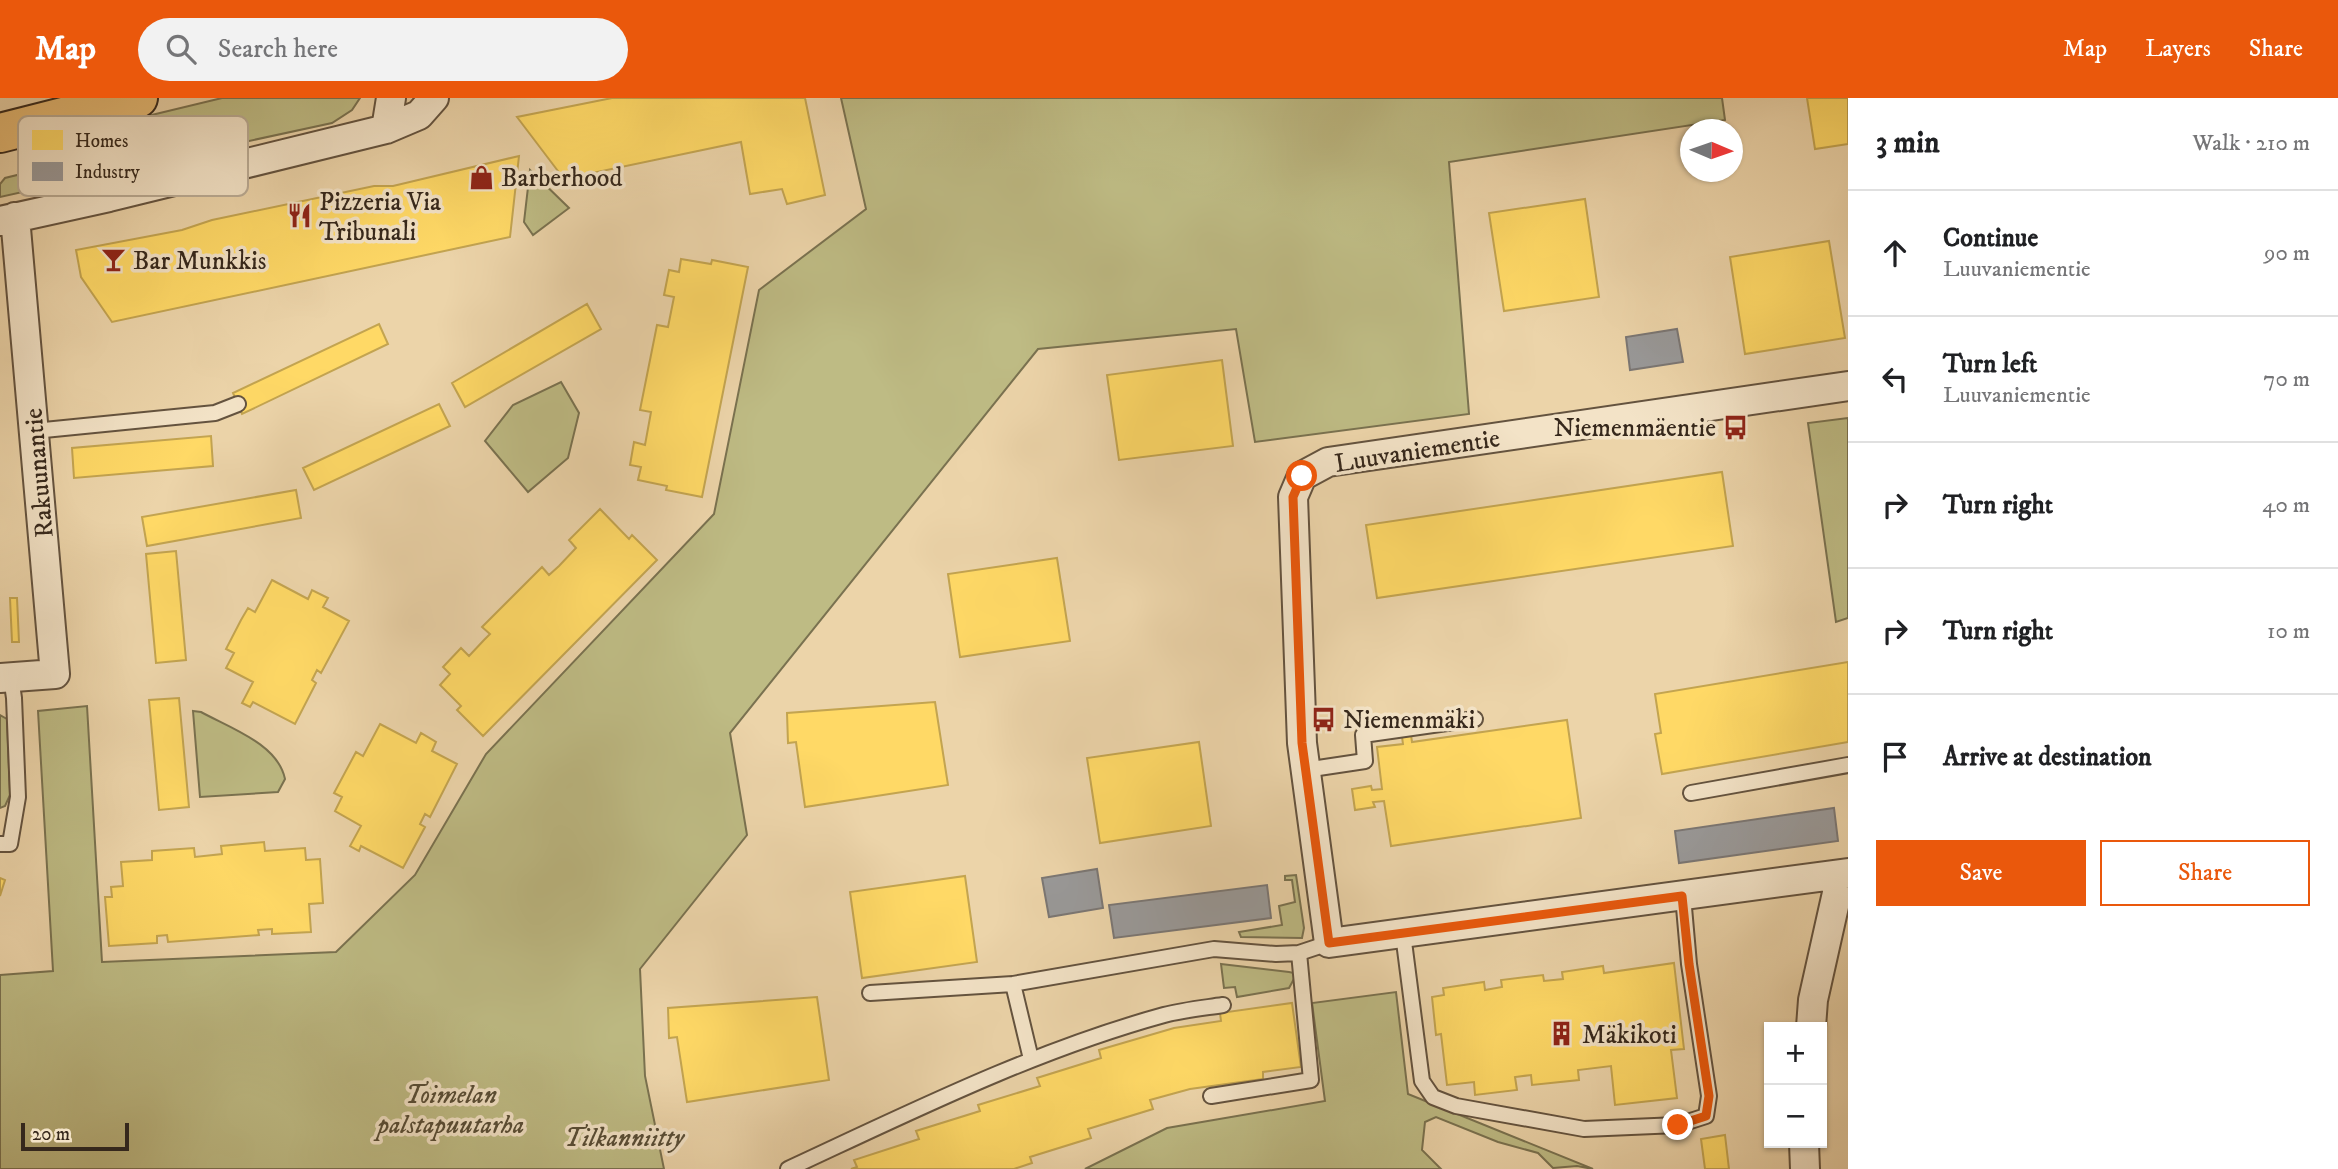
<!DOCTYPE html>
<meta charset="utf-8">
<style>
body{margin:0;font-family:"IM FELL DW Pica",serif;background:#f2f2f2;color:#202124}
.controls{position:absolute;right:21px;bottom:21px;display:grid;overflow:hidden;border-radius:0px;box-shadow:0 2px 5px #0004}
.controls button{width:63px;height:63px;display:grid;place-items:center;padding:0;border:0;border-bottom:2px solid #e0e0e0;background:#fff;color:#202124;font:35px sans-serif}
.compass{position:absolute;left:1680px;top:21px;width:63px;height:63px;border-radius:50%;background:#fff;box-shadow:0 2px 5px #0004;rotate:92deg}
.scale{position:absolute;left:21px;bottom:18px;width:108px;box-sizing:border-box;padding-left:7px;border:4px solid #36281c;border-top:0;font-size:19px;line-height:24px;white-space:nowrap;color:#36281c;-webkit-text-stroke:5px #f3e3c7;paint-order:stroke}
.stop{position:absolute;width:21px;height:21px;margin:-16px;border:5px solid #ea580c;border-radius:50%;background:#fff}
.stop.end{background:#ea580c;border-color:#fff;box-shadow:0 2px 7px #0008}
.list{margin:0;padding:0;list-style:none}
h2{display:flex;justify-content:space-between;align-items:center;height:91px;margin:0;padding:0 28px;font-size:30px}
h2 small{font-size:23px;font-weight:400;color:#757577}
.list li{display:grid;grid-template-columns:46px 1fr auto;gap:21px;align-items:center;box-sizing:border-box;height:126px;padding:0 28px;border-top:2px solid #e0e0e0}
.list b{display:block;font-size:26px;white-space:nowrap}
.list p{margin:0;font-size:23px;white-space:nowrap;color:#757577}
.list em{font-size:23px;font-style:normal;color:#757577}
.actions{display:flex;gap:14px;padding:21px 28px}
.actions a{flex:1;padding:16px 0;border:2px solid #ea580c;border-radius:0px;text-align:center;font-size:24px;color:#ea580c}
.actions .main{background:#ea580c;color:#fff}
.icon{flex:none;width:38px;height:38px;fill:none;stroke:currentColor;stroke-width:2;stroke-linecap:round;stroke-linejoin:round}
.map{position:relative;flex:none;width:1848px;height:1071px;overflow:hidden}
header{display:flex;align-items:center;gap:42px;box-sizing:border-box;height:98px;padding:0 35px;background:#ea580c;color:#fff}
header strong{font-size:33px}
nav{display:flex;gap:38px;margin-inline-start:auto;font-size:24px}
.search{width:490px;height:63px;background:#f2f2f2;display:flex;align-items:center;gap:18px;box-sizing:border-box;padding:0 24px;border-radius:38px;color:#757577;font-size:26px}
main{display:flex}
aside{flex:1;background:#fff}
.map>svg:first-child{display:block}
.green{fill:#bebb84;stroke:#7a7250;stroke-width:2}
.homes{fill:#ffd966;stroke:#c3a450;stroke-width:2}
.industry{fill:#999;stroke:#7b7774;stroke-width:2}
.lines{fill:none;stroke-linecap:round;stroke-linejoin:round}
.lane-casing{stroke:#64533f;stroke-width:18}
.street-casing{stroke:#64533f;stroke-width:32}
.primary-casing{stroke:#36281c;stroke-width:42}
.lane{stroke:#f3e3c7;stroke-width:14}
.street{stroke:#f3e3c7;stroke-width:28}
.primary{stroke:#e6ba74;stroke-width:38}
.route{stroke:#ea580c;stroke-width:9}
.labels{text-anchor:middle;stroke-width:7;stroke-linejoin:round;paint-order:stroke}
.poi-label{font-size:26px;fill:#36281c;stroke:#f3e3c7;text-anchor:start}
.street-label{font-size:26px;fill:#36281c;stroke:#f3e3c7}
.park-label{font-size:26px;font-style:italic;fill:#584d36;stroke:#f3e3c7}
.key{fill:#f3e3c7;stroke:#baab94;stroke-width:2}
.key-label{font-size:19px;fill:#36281c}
</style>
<header>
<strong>Map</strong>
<div class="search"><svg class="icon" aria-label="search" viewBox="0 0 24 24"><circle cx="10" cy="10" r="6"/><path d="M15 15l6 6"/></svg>Search here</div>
<nav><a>Map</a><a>Layers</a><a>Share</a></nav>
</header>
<main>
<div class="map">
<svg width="1848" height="1071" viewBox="0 0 1848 1071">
<rect width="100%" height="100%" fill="#ecd4a9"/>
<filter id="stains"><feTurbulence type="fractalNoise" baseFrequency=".00286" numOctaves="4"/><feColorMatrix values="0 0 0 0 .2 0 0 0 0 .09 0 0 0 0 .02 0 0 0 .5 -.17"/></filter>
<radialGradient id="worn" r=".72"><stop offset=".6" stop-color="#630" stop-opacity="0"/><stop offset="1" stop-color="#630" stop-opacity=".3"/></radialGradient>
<path class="green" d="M 222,0 L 360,0 L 352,12 L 332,25 L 198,54 L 192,20 L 173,24 L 180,59 L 0,99 L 0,86 L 5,80 L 58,67 L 52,41 Z
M 841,0 L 1722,0 L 1725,22 L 1449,64 L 1469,316 L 1255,344 L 1236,231 L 1038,251 L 730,635 L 747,737 L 640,871 L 645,978 L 664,1071 L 0,1071 L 0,877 L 53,873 L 38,613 L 87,608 L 102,864 L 336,854 L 415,777 L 486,656 L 714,416 L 759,192 L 866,111 Z
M 530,72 L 569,110 L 533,137 L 524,124 Z
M 561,284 L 579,315 L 568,360 L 528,394 L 485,343 L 513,307 Z
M 1848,320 L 1848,520 L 1836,524 L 1808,325 Z
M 193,613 L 201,614 C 230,630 278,646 285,681 L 278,694 L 200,699 Z
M 0,617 L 7,621 L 10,697 L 5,708 L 0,710 Z
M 1296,777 L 1304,830 L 1302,840 L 1241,839 L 1239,834 L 1282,827 L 1279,808 L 1295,804 L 1292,782 L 1285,782 L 1285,778 Z
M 1221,866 L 1289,874 L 1294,875 L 1295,879 L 1289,890 L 1237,899 L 1235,889 L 1224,890 Z
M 1396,894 L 1408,996 L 1593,1071 L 1577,1068 L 1553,1070 L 1538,1055 L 1498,1044 L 1436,1019 L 1425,1024 L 1422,1052 L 1441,1071 L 1085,1071 L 1167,1030 L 1325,1003 L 1312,905 Z"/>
<path class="homes" d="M 612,0 L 805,0 L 825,97 L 787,106 L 782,91 L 750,96 L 741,44 L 564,81 L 517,19 Z
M 1807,0 L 1848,0 L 1848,46 L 1815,51 Z
M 519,58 L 510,139 L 112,224 L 81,179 L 76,152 L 182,132 L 212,122 L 374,88 L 393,88 Z
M 1585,101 L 1599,199 L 1504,213 L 1489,115 Z
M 1829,143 L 1845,240 L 1745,256 L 1730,159 Z
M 681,161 L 711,166 L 712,162 L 748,169 L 702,399 L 666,392 L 667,388 L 638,382 L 641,369 L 630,367 L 634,344 L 645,347 L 651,314 L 640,312 L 657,227 L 668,229 L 674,199 L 664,197 L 669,172 L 679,174 Z
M 587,206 L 601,231 L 465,309 L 452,285 Z
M 379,226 L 388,246 L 242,316 L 233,295 Z
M 1222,262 L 1233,348 L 1119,362 L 1107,277 Z
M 439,306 L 450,328 L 314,392 L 303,370 Z
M 211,338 L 213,368 L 74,380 L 72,350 Z
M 1722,374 L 1733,448 L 1377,500 L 1366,427 Z
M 296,392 L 301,420 L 147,448 L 142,419 Z
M 600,411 L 629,441 L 632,437 L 657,462 L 483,638 L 457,612 L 461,608 L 440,587 L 450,576 L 443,569 L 461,550 L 469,558 L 484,542 L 490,536 L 482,529 L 542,469 L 549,477 L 559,468 L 576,450 L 569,442 Z
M 176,453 L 186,562 L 156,565 L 146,456 Z
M 1057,460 L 1070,543 L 960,559 L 948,476 Z
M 272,482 L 308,501 L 312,492 L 328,500 L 323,509 L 349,523 L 321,575 L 317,572 L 312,582 L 316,585 L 295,626 L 253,604 L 250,609 L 242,605 L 253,584 L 226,570 L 234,555 L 226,551 L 241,522 L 248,510 L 255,514 Z
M 10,500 L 17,500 L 19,544 L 12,544 Z
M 1848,564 L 1848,644 L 1662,676 L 1655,636 L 1661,635 L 1655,596 Z
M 179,600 L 189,709 L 159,712 L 149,602 Z
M 935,604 L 948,687 L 805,709 L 796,644 L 788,645 L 787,615 Z
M 1567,622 L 1581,720 L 1391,748 L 1384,703 L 1373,704 L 1375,709 L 1355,712 L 1352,691 L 1371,688 L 1372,692 L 1382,691 L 1377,649 L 1403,646 L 1402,639 L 1411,637 L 1412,644 Z
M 380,626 L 416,645 L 421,635 L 436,644 L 432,653 L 457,666 L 430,719 L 425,716 L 420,726 L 425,729 L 403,770 L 361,748 L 359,753 L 350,748 L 361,728 L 335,713 L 342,699 L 334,695 L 356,654 L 363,658 Z
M 1199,644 L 1211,728 L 1100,745 L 1087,660 Z
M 264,744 L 265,753 L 305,750 L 306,762 L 320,761 L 323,805 L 309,806 L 311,834 L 272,836 L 272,831 L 258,832 L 259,837 L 168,844 L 167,837 L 157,838 L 157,845 L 109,848 L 105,799 L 112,799 L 111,789 L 123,788 L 121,764 L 152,762 L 152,753 L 194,750 L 195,759 L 222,756 L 221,748 Z
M 965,778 L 977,864 L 862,880 L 850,794 Z
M 0,780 L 5,782 L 0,798 Z
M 1674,865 L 1684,951 L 1671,952 L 1677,1000 L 1615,1007 L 1611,968 L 1578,972 L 1579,982 L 1532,987 L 1531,977 L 1515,979 L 1517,992 L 1475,997 L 1474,984 L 1447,987 L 1441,936 L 1436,937 L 1432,899 L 1444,897 L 1443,890 L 1484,884 L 1485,892 L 1502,889 L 1501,882 L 1543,877 L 1544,883 L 1563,881 L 1562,874 L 1603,868 L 1604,875 Z
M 817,899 L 829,982 L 687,1004 L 677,939 L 669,940 L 668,910 Z
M 1292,905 L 1301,969 L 1263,974 L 1263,981 L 1190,991 L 1150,1002 L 1153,1011 L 1088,1031 L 1091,1040 L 1030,1059 L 1032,1065 L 1014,1071 L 851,1071 L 857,1069 L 854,1062 L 919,1041 L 916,1033 L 980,1013 L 978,1007 L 1040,988 L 1037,980 L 1101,960 L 1099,952 L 1174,930 L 1221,923 L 1220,915 Z
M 1725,1037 L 1729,1071 L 1705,1071 L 1701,1041 Z"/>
<path class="industry" d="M 1677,231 L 1683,264 L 1630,272 L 1626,239 Z
M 1834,710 L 1838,743 L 1679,765 L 1675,733 Z
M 1097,771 L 1103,810 L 1049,819 L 1042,780 Z
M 1267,787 L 1271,820 L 1114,840 L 1109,807 Z"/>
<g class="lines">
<defs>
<path id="lane" d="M 34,333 L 215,315 L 238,306
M 1305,672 L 1365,663 L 1363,637 L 1475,621
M 1691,695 L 1848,667
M 0,746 L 10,746 L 18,699 L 14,600 L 11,579
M 1403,836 L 1422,983 L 1433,999 L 1456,1008 L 1584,1031 L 1678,1027 L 1706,1018 L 1709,998 L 1689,866 L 1683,798
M 1013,886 L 1031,961
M 870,895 L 1013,886 L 1214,851 L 1276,856 L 1299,855 L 1329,845
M 1211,998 L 1311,982 L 1299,855
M 788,1071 C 911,1014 1033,953 1164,917 C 1183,912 1203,910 1223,907"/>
<path id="street" d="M 386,31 L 391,0
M 0,123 L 109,99 L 386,31 L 419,17 L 434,0
M 1848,288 L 1328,364 L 1302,378 L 1293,399 L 1302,645 L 1329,845 L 1848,775
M 0,580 L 55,576 L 15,119
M 1811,929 L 1813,902 L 1841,777
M 1804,1045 L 1805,1071"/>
<path id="primary" d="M 0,35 L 138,0"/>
</defs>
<use href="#lane" class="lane-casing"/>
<use href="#street" class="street-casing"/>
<use href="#primary" class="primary-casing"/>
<use href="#lane" class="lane"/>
<use href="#street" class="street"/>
<use href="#primary" class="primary"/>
</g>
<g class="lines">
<path class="route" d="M 1302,378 L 1293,399 L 1302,645 L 1329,845 L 1682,798 L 1689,866 L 1709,998 L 1706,1018 L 1678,1027"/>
</g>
<defs>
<symbol id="shop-bare" viewBox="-9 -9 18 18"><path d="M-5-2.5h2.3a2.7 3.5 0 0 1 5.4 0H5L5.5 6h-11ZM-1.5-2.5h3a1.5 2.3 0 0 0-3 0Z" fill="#8f2418" stroke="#f3e3c7" stroke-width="2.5" paint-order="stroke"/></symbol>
<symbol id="restaurant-bare" viewBox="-9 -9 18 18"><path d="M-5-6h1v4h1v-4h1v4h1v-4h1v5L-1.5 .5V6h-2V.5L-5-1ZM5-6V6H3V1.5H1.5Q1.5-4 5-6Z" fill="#8f2418" stroke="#f3e3c7" stroke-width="2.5" paint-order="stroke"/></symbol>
<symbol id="bar-bare" viewBox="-9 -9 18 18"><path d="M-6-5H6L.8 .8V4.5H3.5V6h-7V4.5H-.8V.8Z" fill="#8f2418" stroke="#f3e3c7" stroke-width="2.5" paint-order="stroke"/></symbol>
<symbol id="bus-bare" viewBox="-9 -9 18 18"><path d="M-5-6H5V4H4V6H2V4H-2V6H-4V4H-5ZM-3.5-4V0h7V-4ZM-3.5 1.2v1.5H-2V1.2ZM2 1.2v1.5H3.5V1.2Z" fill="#8f2418" stroke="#f3e3c7" stroke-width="2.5" paint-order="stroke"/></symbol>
<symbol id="building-bare" viewBox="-9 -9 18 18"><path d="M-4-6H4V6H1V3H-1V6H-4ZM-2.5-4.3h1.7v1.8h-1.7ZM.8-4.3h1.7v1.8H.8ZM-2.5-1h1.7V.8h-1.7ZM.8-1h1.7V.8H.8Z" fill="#8f2418" stroke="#f3e3c7" stroke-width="2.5" paint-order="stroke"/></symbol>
</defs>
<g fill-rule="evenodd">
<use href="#shop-bare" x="464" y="62" width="35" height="35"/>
<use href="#restaurant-bare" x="282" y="100" width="35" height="35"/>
<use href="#bar-bare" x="96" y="144" width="35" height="35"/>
<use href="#bus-bare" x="1718" y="312" width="35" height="35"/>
<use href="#bus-bare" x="1306" y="604" width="35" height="35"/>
<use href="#building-bare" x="1544" y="918" width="35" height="35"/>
</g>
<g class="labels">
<g class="poi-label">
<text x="501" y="88">Barberhood</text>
<text x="319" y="112">Pizzeria Via<tspan x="319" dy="30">Tribunali</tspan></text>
<text x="133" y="171">Bar Munkkis</text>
<text x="1716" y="338" text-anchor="end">Niemenmäentie</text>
<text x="1343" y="630">Niemenmäki</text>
<text x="1582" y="945">Mäkikoti</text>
</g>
<g class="street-label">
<text transform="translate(1417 352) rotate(-9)" y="9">Luuvaniementie</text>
<text transform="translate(38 375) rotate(-95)" y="9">Rakuunantie</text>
</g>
<g class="park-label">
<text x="451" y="1005">Toimelan<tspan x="451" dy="30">palstapuutarha</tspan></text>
<text x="624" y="1048">Tilkanniitty</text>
</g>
</g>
<rect x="18" y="18" width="230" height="80" rx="10" class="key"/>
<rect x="32" y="32" width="31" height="20" fill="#ffd966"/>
<rect x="32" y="64" width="31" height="19" fill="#999"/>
<g class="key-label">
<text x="75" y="49">Homes</text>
<text x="75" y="80">Industry</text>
</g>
<rect width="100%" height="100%" filter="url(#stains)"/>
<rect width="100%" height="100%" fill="url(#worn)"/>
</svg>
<div class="controls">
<button>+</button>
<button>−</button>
</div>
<svg class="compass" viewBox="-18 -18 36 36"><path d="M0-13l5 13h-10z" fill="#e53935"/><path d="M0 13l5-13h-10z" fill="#757577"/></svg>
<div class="scale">20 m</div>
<div class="stop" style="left:1302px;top:378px"></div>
<div class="stop end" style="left:1678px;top:1027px"></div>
</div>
<aside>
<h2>3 min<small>Walk · 210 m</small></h2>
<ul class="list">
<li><svg class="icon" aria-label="ahead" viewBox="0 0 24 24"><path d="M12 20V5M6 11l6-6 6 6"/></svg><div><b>Continue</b><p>Luuvaniementie</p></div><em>90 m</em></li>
<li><svg class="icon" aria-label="left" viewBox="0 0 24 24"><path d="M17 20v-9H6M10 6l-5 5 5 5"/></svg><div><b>Turn left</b><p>Luuvaniementie</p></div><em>70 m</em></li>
<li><svg class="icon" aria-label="right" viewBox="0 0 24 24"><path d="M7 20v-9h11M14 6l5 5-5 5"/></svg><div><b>Turn right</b></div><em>40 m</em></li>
<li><svg class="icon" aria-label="right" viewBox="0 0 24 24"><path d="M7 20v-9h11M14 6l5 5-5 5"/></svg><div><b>Turn right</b></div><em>10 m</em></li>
<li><svg class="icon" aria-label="arrive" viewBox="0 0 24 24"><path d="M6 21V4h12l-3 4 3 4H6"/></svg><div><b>Arrive at destination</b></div></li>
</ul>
<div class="actions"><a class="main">Save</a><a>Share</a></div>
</aside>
</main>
